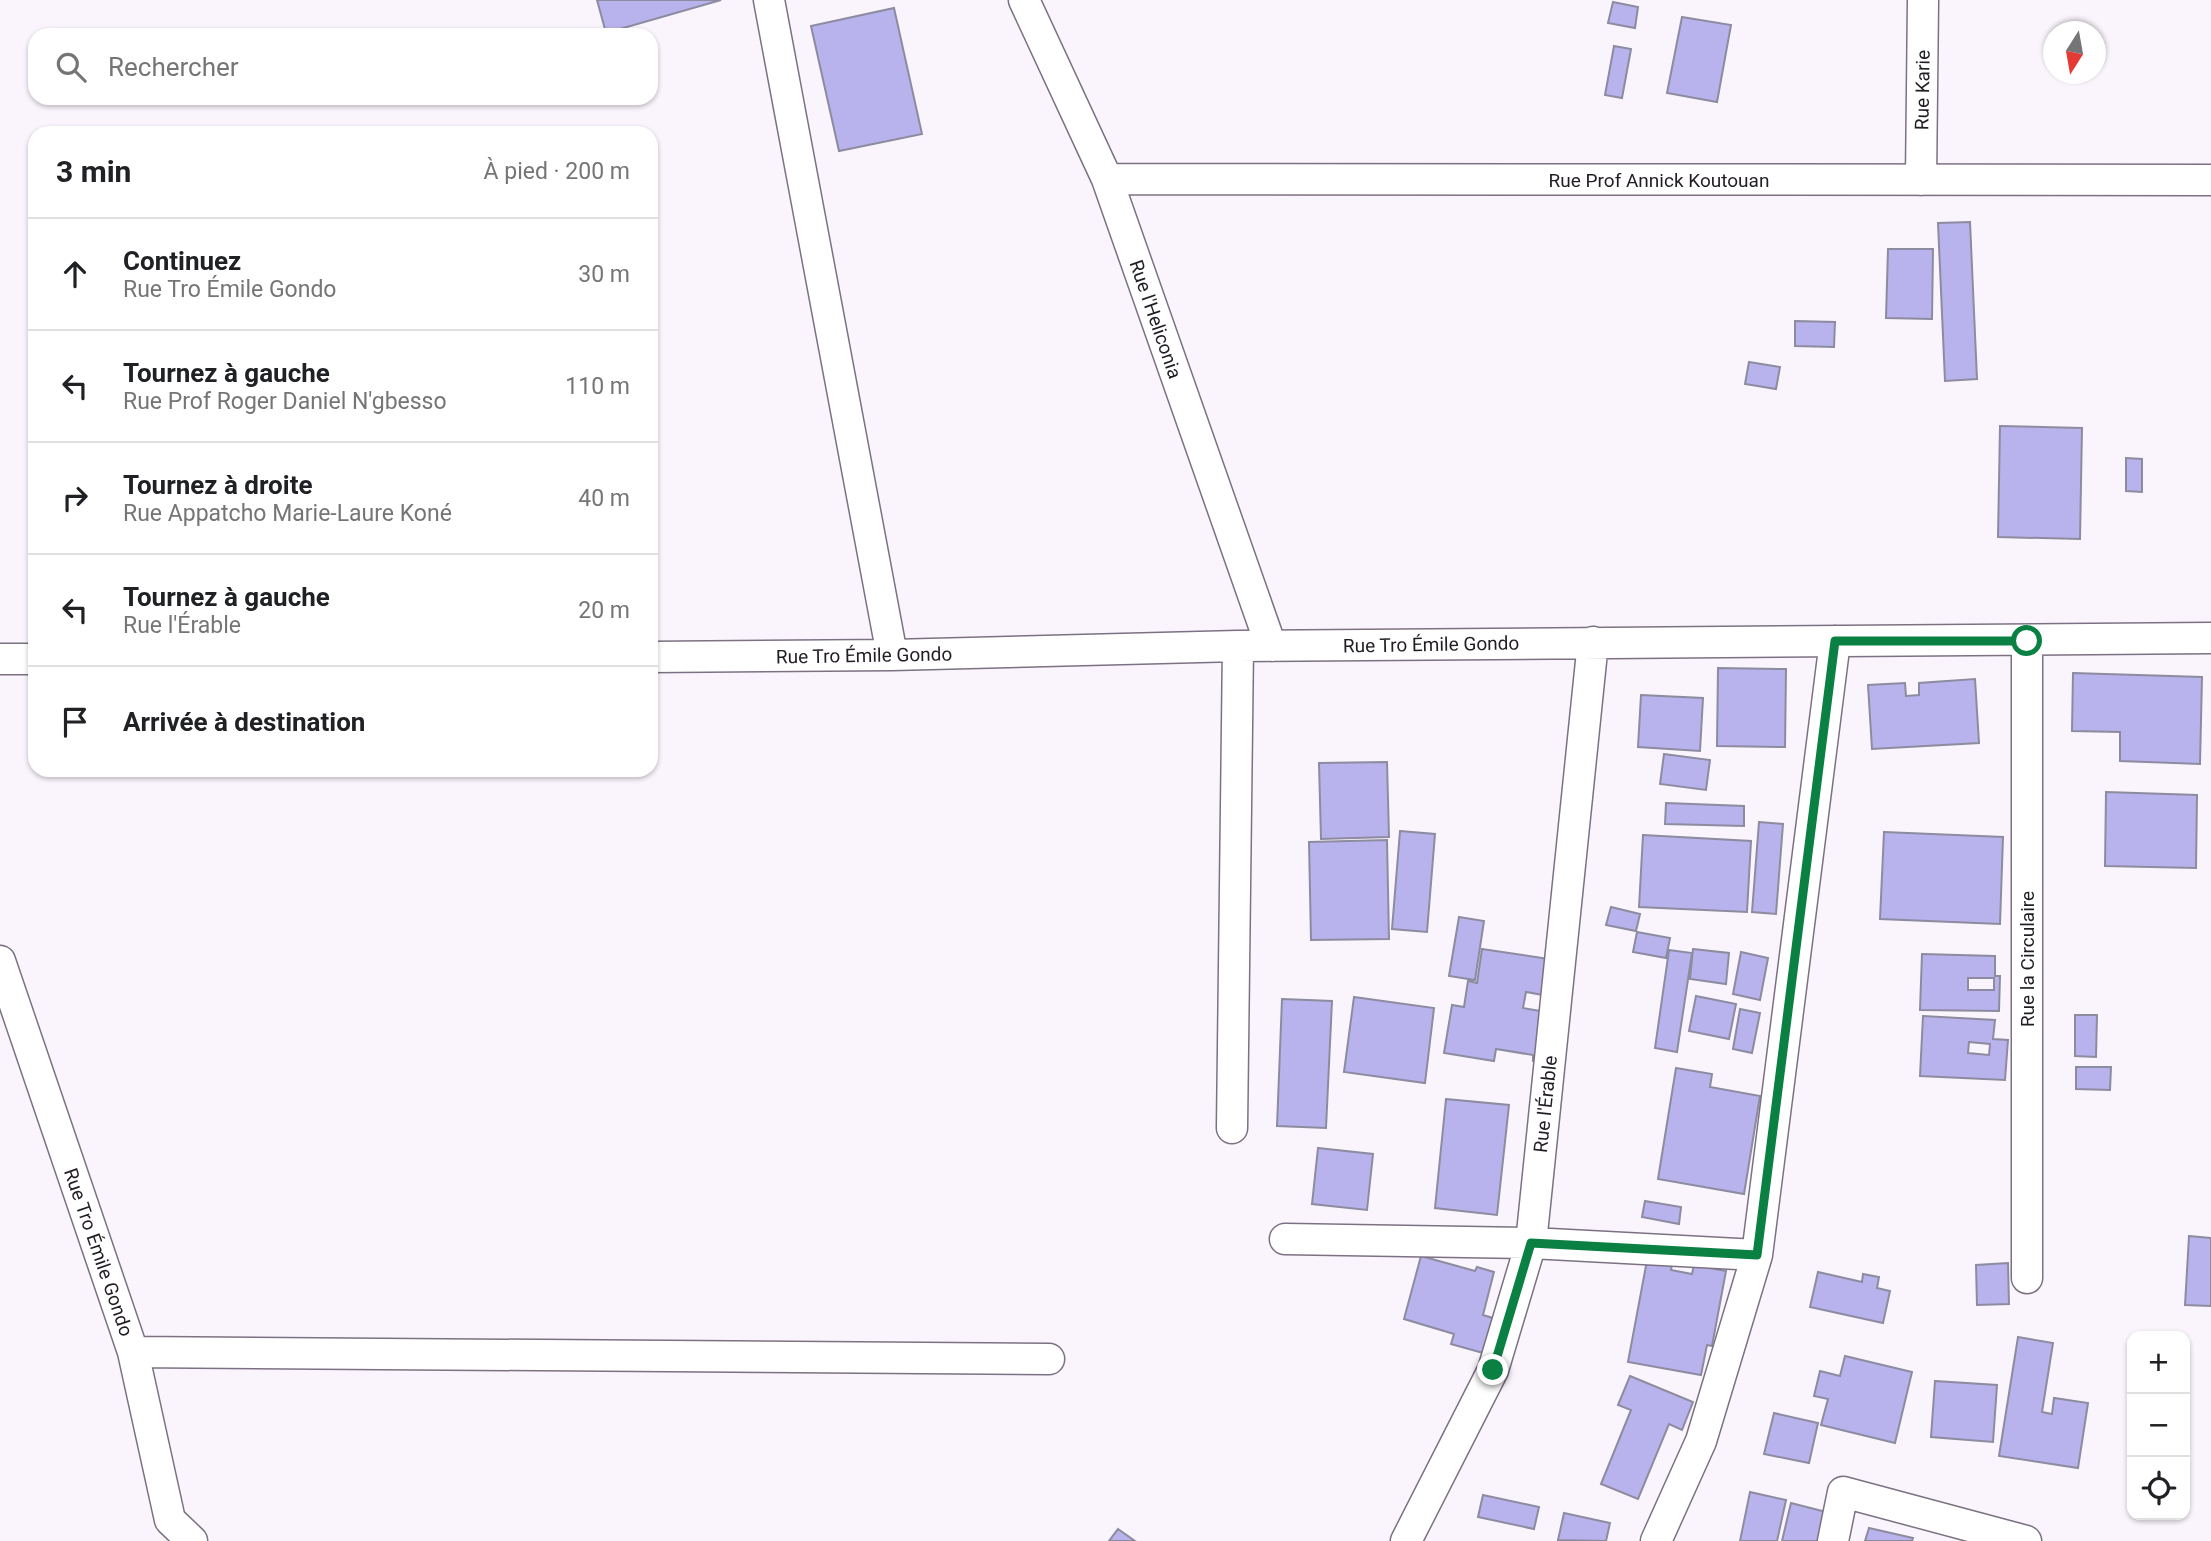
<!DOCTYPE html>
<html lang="fr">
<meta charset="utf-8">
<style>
body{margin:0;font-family:Roboto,sans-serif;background:#f2f2f2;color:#202124}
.controls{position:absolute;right:21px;bottom:21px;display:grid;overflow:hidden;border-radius:14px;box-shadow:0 2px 5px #0004}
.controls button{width:63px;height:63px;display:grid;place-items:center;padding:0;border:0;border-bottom:2px solid #e0e0e0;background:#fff;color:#202124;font:35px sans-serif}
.compass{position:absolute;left:2043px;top:21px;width:63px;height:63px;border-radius:50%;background:#fff;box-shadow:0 2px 5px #0004;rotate:191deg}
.stop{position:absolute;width:21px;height:21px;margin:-16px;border:5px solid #0b8043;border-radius:50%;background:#fff}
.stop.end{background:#0b8043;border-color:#fff;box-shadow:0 2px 7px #0008}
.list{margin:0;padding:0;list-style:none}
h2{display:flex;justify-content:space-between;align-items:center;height:91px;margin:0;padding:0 28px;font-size:30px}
h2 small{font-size:23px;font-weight:400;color:#757577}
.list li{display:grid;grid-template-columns:46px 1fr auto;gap:21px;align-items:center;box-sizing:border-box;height:112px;padding:0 28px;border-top:2px solid #e0e0e0}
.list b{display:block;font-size:26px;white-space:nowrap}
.list p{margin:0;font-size:23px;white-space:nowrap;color:#757577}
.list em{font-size:23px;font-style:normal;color:#757577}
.icon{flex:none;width:38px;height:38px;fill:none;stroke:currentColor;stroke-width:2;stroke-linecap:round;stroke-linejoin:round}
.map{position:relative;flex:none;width:2211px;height:1541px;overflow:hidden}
.search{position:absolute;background:#fff;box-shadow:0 2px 5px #0004;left:28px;top:28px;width:630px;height:77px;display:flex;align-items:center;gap:18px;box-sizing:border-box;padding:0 24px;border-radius:21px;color:#757577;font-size:26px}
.panel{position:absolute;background:#fff;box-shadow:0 2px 5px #0004;left:28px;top:126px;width:630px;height:651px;border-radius:21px}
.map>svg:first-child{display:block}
.building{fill:#b8b3ec;stroke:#8d8b9f;stroke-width:2;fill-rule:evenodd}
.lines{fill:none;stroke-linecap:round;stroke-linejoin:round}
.minor-casing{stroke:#7c7182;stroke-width:33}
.minor{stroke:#fff;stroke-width:30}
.route{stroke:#0b8043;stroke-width:9}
.labels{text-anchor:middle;stroke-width:5;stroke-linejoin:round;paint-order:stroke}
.street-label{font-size:19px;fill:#221d24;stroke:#fff}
</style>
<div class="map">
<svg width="2211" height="1541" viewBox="0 0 2211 1541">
<rect width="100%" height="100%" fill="#faf5fc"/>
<path class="building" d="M 597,0 L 721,0 L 606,33 Z
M 1613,2 L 1638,7 L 1635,28 L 1608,23 Z
M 894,8 L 922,134 L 839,151 L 811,26 Z
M 1682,17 L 1731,25 L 1717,102 L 1667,93 Z
M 1614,46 L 1631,49 L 1622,98 L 1605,95 Z
M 1970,222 L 1977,379 L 1945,381 L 1938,223 Z
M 1888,249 L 1933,249 L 1932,319 L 1886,318 Z
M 1795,321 L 1835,322 L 1834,347 L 1795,346 Z
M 1749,362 L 1780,367 L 1776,389 L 1745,384 Z
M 2000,426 L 2082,428 L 2080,539 L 1998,537 Z
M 2126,458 L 2142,459 L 2142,492 L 2126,491 Z
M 1718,668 L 1786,669 L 1785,747 L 1717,746 Z
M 2073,673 L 2202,677 L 2200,764 L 2120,761 L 2120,732 L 2072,731 Z
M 1975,679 L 1979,743 L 1872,749 L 1868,685 L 1905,683 L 1906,696 L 1919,695 L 1919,683 Z
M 1641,695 L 1703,698 L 1700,751 L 1638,747 Z
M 1664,754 L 1710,760 L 1706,790 L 1660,784 Z
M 1387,762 L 1389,837 L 1321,839 L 1319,763 Z
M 2106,792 L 2197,795 L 2196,868 L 2105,866 Z
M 1666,803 L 1744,806 L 1744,826 L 1665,824 Z
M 1759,822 L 1783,824 L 1776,914 L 1752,912 Z
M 1400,831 L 1435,834 L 1427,932 L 1392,929 Z
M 1884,832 L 2003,837 L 2000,924 L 1880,919 Z
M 1643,835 L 1751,841 L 1747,912 L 1639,907 Z
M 1387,840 L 1389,939 L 1311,940 L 1309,842 Z
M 1611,907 L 1640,914 L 1636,931 L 1606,925 Z
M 1459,917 L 1484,921 L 1475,980 L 1449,976 Z
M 1637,932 L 1670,938 L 1666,958 L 1633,952 Z
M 1482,949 L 1549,959 L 1543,995 L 1526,992 L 1523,1008 L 1541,1011 L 1542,1063 L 1533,1061 L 1533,1055 L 1496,1049 L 1494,1061 L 1444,1053 L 1452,1005 L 1464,1007 L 1468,981 L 1477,983 Z
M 1693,949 L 1729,953 L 1726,984 L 1690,979 Z
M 1669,950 L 1692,953 L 1677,1052 L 1655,1048 Z
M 1741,952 L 1768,958 L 1760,1000 L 1733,994 Z
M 1922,954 L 1995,956 L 1995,976 L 2000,976 L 1999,1011 L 1920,1010 ZM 1968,978 L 1994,978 L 1994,990 L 1968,990 Z
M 1696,996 L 1736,1004 L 1729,1039 L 1689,1031 Z
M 1354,997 L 1434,1008 L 1425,1083 L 1344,1072 Z
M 1282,999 L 1332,1001 L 1326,1128 L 1277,1126 Z
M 1740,1009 L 1760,1013 L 1752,1053 L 1733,1049 Z
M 2075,1015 L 2097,1015 L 2096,1057 L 2075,1056 Z
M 1923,1016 L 1995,1020 L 1993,1039 L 2008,1040 L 2005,1080 L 1920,1076 ZM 1969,1042 L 1990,1044 L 1989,1055 L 1968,1053 Z
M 2076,1067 L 2111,1067 L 2110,1090 L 2076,1089 Z
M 1676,1068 L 1712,1074 L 1710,1087 L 1760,1096 L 1744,1194 L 1658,1179 Z
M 1446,1099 L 1509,1105 L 1497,1215 L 1435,1208 Z
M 1318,1148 L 1373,1154 L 1367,1210 L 1312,1204 Z
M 1645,1201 L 1681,1207 L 1679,1224 L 1642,1217 Z
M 2189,1236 L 2211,1238 L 2211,1306 L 2185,1305 Z
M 1648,1255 L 1673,1260 L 1671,1270 L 1692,1274 L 1694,1265 L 1726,1271 L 1712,1346 L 1707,1345 L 1701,1375 L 1628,1362 Z
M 1421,1256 L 1475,1271 L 1477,1267 L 1494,1272 L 1483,1315 L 1493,1318 L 1483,1353 L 1451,1344 L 1454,1334 L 1404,1319 Z
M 2008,1263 L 2009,1304 L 1977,1305 L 1976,1265 Z
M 1818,1272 L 1862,1282 L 1863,1274 L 1879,1277 L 1877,1288 L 1890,1291 L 1883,1323 L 1810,1307 Z
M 2018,1337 L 2053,1343 L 2042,1412 L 2052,1414 L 2054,1398 L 2088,1403 L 2078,1468 L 1999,1456 Z
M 1845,1356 L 1912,1372 L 1895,1443 L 1821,1425 L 1828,1399 L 1814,1396 L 1820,1371 L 1840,1376 Z
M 1630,1376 L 1693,1402 L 1682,1430 L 1669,1424 L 1638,1499 L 1601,1484 L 1631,1410 L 1618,1405 Z
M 1935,1381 L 1997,1385 L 1993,1442 L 1931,1437 Z
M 1774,1413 L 1818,1423 L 1809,1463 L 1764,1454 Z
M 1750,1492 L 1786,1500 L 1777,1541 L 1740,1541 Z
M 1483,1495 L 1539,1507 L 1534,1529 L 1478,1517 Z
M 1791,1503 L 1830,1513 L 1823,1541 L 1782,1541 Z
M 1564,1513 L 1610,1523 L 1606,1541 L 1558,1540 Z
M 1869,1528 L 1913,1538 L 1912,1541 L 1865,1541 Z
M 1118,1529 L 1135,1541 L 1109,1541 Z"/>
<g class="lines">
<defs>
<path id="minor" d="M 769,0 L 892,655
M 1024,0 L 1107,179 L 1271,646
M 1107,179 L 2211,180
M 1921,180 L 1923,0
M 2027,641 L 2027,1278
M 651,657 L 892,655 L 1238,646 L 2211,638
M 0,659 L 35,659
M 0,961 L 133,1352 L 170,1520 L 192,1541
M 1232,1128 L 1238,646
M 1285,1239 L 1531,1243 L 1757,1255
M 133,1352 L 1049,1359
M 1406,1541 L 1493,1370 L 1531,1243 L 1593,642
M 1656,1541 L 1701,1441 L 1757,1255 L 1835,641
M 1833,1541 L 1843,1492 L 2026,1541"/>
</defs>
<use href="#minor" class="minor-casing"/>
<use href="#minor" class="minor"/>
</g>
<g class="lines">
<path class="route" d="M 1493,1370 L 1531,1243 L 1757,1255 L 1835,641 L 2027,641"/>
</g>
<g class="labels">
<g class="street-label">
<text transform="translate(1922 90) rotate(-89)" y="7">Rue Karie</text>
<text x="1659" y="187">Rue Prof Annick Koutouan</text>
<text transform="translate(1156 319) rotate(71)" y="7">Rue l'Heliconia</text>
<text transform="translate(1431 644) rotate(-1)" y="7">Rue Tro Émile Gondo</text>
<text transform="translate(864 655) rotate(-1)" y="7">Rue Tro Émile Gondo</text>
<text transform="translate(2027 959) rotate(-90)" y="7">Rue la Circulaire</text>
<text transform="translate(1545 1104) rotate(-84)" y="7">Rue l'Érable</text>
<text transform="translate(99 1252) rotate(71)" y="7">Rue Tro Émile Gondo</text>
</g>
</g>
</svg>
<div class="controls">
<button>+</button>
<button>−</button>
<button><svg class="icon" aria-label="locate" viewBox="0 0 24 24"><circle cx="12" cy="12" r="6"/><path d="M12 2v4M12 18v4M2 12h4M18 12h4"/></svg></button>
</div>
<svg class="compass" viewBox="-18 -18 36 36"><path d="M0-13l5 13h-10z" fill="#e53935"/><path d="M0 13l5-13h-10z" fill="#757577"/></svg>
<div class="stop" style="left:2027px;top:641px"></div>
<div class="stop end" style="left:1493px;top:1370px"></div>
<div class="search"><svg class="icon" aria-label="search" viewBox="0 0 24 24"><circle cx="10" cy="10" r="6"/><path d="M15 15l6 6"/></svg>Rechercher</div>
<section class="panel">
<h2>3 min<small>À pied · 200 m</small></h2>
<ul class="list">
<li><svg class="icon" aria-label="ahead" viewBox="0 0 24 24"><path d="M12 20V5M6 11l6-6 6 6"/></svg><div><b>Continuez</b><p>Rue Tro Émile Gondo</p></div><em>30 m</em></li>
<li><svg class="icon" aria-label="left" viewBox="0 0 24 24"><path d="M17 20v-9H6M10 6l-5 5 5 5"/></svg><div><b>Tournez à gauche</b><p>Rue Prof Roger Daniel N'gbesso</p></div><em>110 m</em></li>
<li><svg class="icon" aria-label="right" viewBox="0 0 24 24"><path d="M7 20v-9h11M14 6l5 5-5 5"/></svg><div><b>Tournez à droite</b><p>Rue Appatcho Marie-Laure Koné</p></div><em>40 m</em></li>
<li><svg class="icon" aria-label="left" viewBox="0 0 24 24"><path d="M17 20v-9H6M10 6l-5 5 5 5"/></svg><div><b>Tournez à gauche</b><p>Rue l'Érable</p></div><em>20 m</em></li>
<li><svg class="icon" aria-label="arrive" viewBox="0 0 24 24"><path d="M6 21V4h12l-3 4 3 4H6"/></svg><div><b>Arrivée à destination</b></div></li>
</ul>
</section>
</div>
